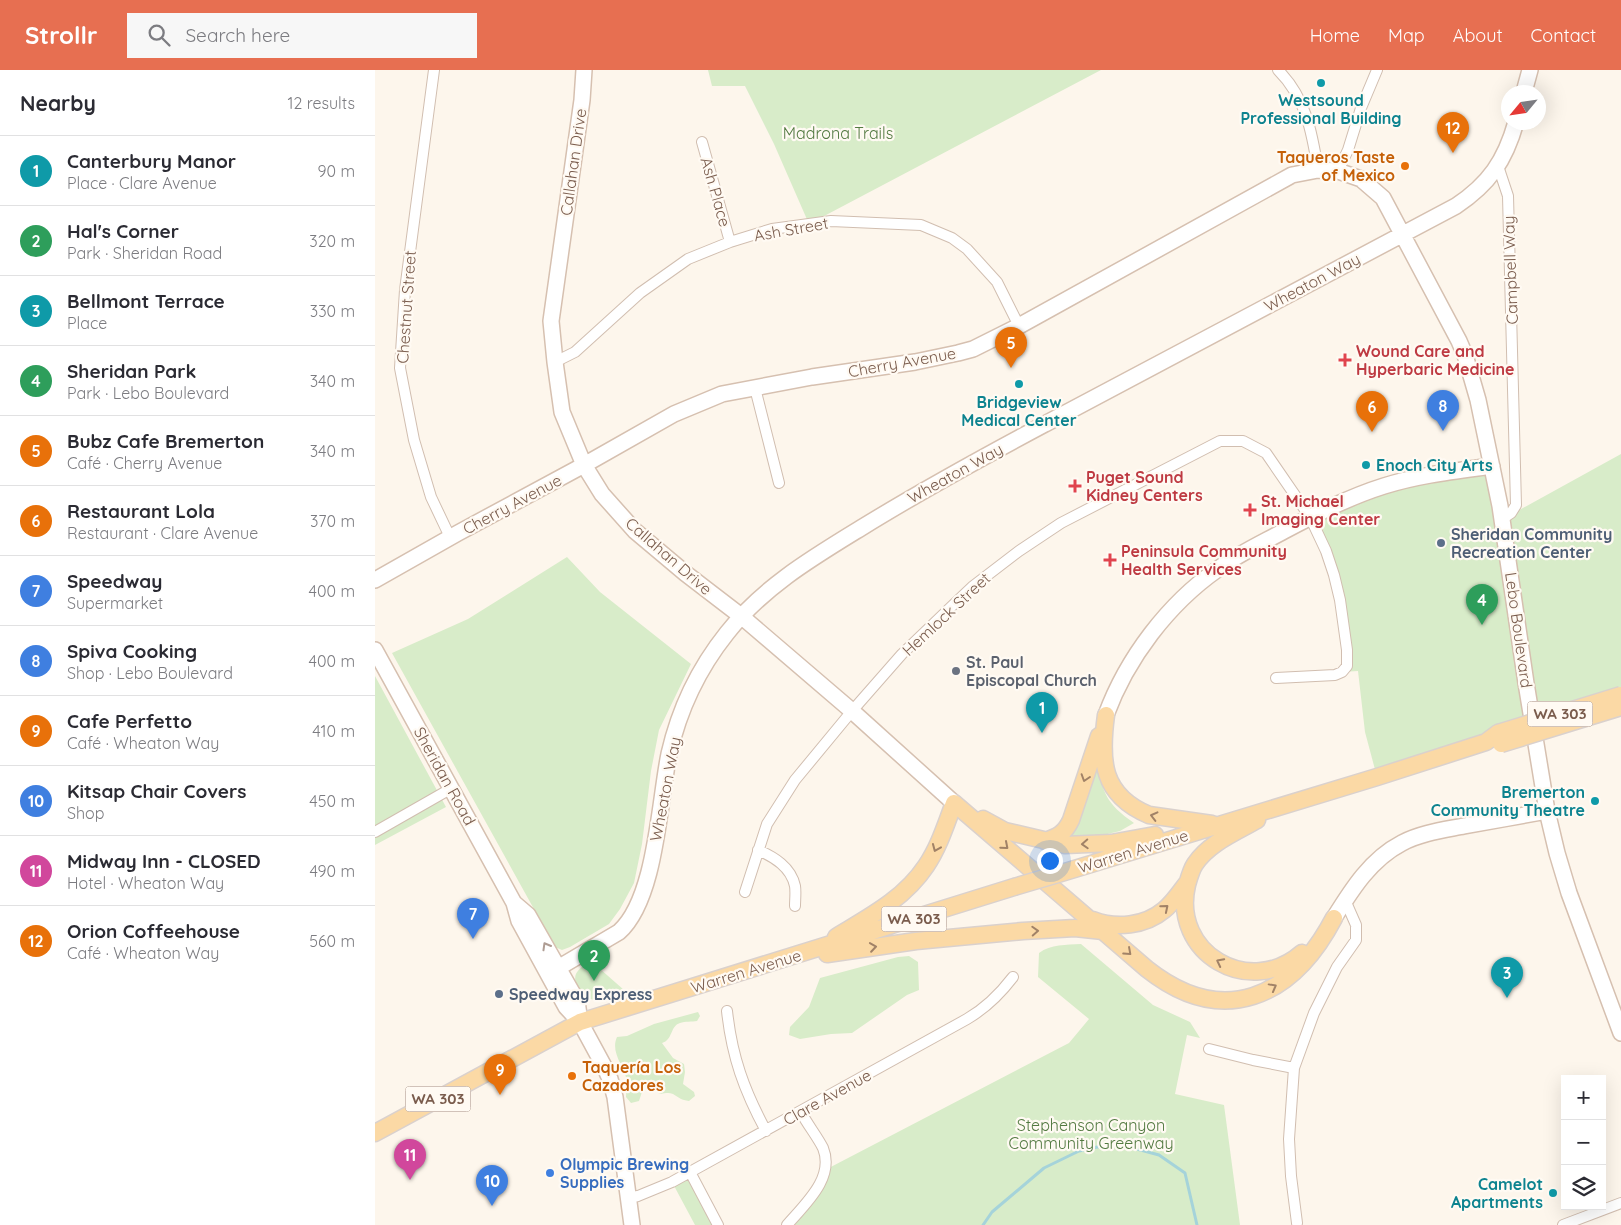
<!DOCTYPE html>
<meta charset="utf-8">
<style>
body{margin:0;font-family:Quicksand,sans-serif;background:#f7f7f7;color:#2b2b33}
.controls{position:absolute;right:15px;bottom:15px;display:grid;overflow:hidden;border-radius:0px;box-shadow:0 5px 20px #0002}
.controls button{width:45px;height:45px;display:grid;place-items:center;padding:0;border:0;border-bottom:1px solid #e1e1e2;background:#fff;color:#2b2b33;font:25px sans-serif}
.compass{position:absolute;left:1126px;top:15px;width:45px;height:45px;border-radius:50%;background:#fff;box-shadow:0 5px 20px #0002;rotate:241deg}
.you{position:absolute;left:674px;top:790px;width:18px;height:18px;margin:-12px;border:4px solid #fff;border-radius:50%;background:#1a73e8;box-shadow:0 0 0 8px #1a73e833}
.badge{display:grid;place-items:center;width:32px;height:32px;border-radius:50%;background:#e76f51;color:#fff;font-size:16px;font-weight:700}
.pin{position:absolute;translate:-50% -41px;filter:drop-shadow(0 1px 2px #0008)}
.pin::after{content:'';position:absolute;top:26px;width:18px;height:15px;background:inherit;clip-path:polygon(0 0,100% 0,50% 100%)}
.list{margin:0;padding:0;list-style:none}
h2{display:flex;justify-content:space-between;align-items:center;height:65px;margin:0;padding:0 20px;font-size:21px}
h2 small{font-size:16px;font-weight:400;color:#7c7c81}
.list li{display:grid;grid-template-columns:32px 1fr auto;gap:15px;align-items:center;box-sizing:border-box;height:70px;padding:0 20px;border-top:1px solid #e1e1e2}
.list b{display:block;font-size:19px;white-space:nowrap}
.list p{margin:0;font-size:16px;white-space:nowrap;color:#7c7c81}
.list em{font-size:16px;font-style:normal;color:#7c7c81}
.icon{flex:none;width:28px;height:28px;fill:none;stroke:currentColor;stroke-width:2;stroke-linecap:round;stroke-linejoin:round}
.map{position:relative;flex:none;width:1246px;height:1155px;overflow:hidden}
header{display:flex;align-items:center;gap:30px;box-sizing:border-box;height:70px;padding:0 25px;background:#e76f51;color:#fff}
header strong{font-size:24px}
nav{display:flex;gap:28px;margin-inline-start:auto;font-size:18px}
.search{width:350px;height:45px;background:#f7f7f7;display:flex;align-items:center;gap:12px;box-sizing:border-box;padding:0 18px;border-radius:0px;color:#7c7c81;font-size:19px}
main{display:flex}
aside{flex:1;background:#fff}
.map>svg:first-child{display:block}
.green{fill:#d8ecc9}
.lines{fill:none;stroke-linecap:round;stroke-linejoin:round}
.stream{stroke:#a5d3da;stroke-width:3}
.street-casing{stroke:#d1beb0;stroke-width:12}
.secondary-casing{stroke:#d6c0b0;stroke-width:18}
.primary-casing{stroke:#dad1cd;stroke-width:19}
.street{stroke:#fff;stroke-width:10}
.secondary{stroke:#fff;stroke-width:15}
.primary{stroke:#fbd9a5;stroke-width:16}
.primary-bridge-casing{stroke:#dad1cd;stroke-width:19;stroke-linecap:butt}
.primary-bridge{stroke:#fbd9a5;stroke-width:16}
.oneway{stroke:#a18267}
.oneway2{stroke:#af9d94}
.culture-dot{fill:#0f9aa8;stroke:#fffaf3;stroke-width:2}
.food-dot{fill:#e8710a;stroke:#fffaf3;stroke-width:2}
.health-dot{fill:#e0444e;stroke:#fffaf3;stroke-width:2}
.service-dot{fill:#5c6f8a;stroke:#fffaf3;stroke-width:2}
.worship-dot{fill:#6b7280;stroke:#fffaf3;stroke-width:2}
.shop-dot{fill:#3f7fe0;stroke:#fffaf3;stroke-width:2}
.labels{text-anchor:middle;stroke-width:4.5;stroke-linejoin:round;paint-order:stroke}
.shield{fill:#fffaf3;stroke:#a28b7f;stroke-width:1}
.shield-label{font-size:15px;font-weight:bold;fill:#7a5c4d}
.culture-label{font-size:16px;font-weight:bold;fill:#0d838f;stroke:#fffaf3}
.park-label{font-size:16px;fill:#537a41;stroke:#fffaf3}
.food-label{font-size:16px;font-weight:bold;fill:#c56008;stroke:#fffaf3;text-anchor:end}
.street-label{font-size:16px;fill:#7a5c4d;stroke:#fffaf3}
.health-label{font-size:16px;font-weight:bold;fill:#be3a42;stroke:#fffaf3;text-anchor:start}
.service-label{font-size:16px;font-weight:bold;fill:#4e5e75;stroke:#fffaf3;text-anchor:start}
.worship-label{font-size:16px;font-weight:bold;fill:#5b616d;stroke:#fffaf3;text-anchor:start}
.shop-label{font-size:16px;font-weight:bold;fill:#366cbe;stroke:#fffaf3;text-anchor:start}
</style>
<header>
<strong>Strollr</strong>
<div class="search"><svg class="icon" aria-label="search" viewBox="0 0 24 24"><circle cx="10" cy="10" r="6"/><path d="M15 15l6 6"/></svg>Search here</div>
<nav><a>Home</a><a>Map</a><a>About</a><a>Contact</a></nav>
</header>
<main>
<aside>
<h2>Nearby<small>12 results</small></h2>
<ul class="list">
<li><span class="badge" style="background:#0f9aa8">1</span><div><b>Canterbury Manor</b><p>Place · Clare Avenue</p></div><em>90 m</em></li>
<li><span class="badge" style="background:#2e9e5b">2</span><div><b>Hal's Corner</b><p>Park · Sheridan Road</p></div><em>320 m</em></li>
<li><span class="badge" style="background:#0f9aa8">3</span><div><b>Bellmont Terrace</b><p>Place</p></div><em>330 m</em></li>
<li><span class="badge" style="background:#2e9e5b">4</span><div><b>Sheridan Park</b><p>Park · Lebo Boulevard</p></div><em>340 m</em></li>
<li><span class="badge" style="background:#e8710a">5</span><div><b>Bubz Cafe Bremerton</b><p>Café · Cherry Avenue</p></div><em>340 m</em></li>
<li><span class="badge" style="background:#e8710a">6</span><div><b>Restaurant Lola</b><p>Restaurant · Clare Avenue</p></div><em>370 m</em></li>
<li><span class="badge" style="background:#3f7fe0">7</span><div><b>Speedway</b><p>Supermarket</p></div><em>400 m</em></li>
<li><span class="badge" style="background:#3f7fe0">8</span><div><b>Spiva Cooking</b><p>Shop · Lebo Boulevard</p></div><em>400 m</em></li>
<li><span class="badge" style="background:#e8710a">9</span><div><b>Cafe Perfetto</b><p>Café · Wheaton Way</p></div><em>410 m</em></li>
<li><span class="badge" style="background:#3f7fe0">10</span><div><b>Kitsap Chair Covers</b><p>Shop</p></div><em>450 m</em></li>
<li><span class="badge" style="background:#d1479c">11</span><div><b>Midway Inn - CLOSED</b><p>Hotel · Wheaton Way</p></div><em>490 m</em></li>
<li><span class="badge" style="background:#e8710a">12</span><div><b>Orion Coffeehouse</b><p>Café · Wheaton Way</p></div><em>560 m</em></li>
</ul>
</aside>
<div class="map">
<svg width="1246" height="1155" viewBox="0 0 1246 1155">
<rect width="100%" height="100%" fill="#fdf6ec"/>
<path class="green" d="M 333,0 L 726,0 L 434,154 L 399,74 L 370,16 L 337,16 Z
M 1246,384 L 1246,625 L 1002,707 L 990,662 L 983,601 L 967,602 L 972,596 L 965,530 L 935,447 L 970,430 L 1117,396 L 1128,449 Z
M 192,487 L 225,522 L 316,594 L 284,660 L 276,701 L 267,774 L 259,813 L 245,839 L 234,854 L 195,877 L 187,880 L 180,877 L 17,583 L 93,549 Z
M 0,606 L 71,737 L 0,775 Z
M 721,687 C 728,722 729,732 759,753 L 745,761 L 716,768 L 695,766 Z
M 706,874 L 778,935 L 815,952 L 825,968 L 812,965 L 800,1024 L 849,1035 L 865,1155 L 412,1155 L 450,1100 L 694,973 L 714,949 L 663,907 L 664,883 C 676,874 691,875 706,874 Z
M 534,886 L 543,892 L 544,920 L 532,925 L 477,963 L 456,964 L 425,969 L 414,965 L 415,957 L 434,937 L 445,908 L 523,887 Z
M 216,891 L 249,920 L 219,930 L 208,927 C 196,908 197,902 216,891 Z
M 323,942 L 325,946 L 322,951 C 317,952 310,951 305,953 C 295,956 298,970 287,973 L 298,988 L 309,994 L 310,1002 L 308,1014 L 319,1022 L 320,1026 L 314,1031 C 306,1030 305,1028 298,1024 C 289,1020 283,1030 278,1015 L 274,1013 L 269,1016 L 264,1031 L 256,1033 L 251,1027 C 251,1021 253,1017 252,1011 C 249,996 235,982 242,967 L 252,966 L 279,954 Z
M 315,1102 L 343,1155 L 320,1155 L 297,1112 Z"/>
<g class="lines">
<path class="stream" d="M 608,1155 L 617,1142 L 669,1098 L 704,1081 L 727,1076 L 747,1075 L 784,1085 L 810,1103 L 822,1155"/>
<defs>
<path id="street" d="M 59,0 L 30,220 L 25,298 L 39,370 L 56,427 L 75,467
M 903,0 C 931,28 937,62 943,100
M 327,72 L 355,172
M 1123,96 L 1133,126 L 1141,435 L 1136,443 L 1127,449
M 963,101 L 973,80 L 986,38 L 1002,0
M 180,292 L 200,282 L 265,223 L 313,189 L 355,172 L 397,159 L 456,151 L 546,155 L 577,168 L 592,179 L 622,212 L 644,256
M 380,318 L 404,413
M 0,762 L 77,718
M 383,780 C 399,787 416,797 420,816 C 421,822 420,830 420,836
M 370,822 L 392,754 L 420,710 L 477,641 L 527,584 L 577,536 L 597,517 L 644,481 L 686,453 L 845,371 L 868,371 L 891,383 L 935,447 L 951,481 L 959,505 L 965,530 L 972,580 L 972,596 L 967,602 L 960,605 L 901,608
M 352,941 C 357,987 369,1020 391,1061
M 834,979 L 878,990 L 919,998
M 315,1102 L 343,1155
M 253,1128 L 263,1126 L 297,1112 L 592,949 C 611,938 625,924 638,907
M 922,1153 L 916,1106 L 914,1069 L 919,998 L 939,943 L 962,897 L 981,870 L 981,855 L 970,830
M 412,1155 C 430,1134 460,1108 448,1078 C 442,1066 432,1054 426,1042
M 1188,1155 L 1246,1133"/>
<path id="secondary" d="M 209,0 L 207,30 L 176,251 L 180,292 L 187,342 L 209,395 L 227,424 L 260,461 L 310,503 L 366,546 L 477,641 L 579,733
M 1149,22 L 1155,0
M 0,510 L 83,463 L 209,395 L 299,344 L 347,324 L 437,307 L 540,292 L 583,283 L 598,279 L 644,256 L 917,105 L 943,100 L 963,101 L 986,109 L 1008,128 L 1084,271 L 1090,285 L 1103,330 L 1125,436 L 1151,613 L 1172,741 L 1182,783 L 1194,823 L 1246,963
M 0,580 L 139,833 L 144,851 L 191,937 L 205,952 L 231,1000 L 235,1009 L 240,1027 L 257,1155
M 731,645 C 752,588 793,534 843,499 C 863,484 887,473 909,461 C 941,444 974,427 1009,416 C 1044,405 1081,401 1117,396
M 139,833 L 153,845 L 202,931 L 205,952
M 959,848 C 977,819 996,789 1027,773 C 1046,763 1069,760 1089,756 C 1117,751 1144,746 1172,741
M 183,898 L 244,862 C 281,829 284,733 294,684 C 304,640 324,598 352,563 C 388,517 437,488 486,458 C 546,421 608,387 670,354 C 807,281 944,208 1081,136 C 1114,114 1130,91 1141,52"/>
<path id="primary" d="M 731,645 C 725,690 726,725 774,745 L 837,754
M 579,733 L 772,899 C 848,959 917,928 959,848
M 608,749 L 630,761 L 690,775 L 736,773 L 780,765
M 882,750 C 861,762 834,773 820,794 C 816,800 814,808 812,815 C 796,883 874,929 927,883
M 670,771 C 683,767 690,763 696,750 L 724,666
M 683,804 L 1002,707 L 1111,672 L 1123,663
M 718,850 C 741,859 770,856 789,840 C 798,833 805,822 812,813
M 461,867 C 494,847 529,829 551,796 C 564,777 571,754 579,733
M 452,884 L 541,871 L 648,861 L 700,858 L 728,861
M 0,1063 L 205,952 L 639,817"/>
</defs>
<use href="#street" class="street-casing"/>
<use href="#secondary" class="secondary-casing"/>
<use href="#primary" class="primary-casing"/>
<use href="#street" class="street"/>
<use href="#secondary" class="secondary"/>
<use href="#primary" class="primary"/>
<defs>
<path id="primary-bridge" d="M 1123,663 L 1246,625
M 1126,674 L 1246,637
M 639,817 L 683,804"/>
</defs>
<use href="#primary-bridge" class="primary-bridge-casing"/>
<use href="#primary-bridge" class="primary-bridge"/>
</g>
<defs><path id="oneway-chevron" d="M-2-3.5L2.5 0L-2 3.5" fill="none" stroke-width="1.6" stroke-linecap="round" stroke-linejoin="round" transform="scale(1.25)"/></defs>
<g class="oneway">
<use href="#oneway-chevron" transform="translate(710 708) rotate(108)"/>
<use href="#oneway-chevron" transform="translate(779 746) rotate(-166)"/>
<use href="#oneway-chevron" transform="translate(710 774) rotate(177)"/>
<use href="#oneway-chevron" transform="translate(630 776) rotate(41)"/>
<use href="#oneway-chevron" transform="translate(561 778) rotate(113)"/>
<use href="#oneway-chevron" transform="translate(790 838) rotate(-40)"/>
<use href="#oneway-chevron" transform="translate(660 861) rotate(-3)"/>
<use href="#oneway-chevron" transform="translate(498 877) rotate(-8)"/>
<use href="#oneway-chevron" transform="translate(753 882) rotate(42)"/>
<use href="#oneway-chevron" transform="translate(845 892) rotate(-153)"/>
<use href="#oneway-chevron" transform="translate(898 917) rotate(-29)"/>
</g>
<use class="oneway2" href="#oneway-chevron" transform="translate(171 876) rotate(-120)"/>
<g class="culture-dot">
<circle cx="946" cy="13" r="5"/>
<circle cx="644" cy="314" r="5"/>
<circle cx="991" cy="395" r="5"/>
<circle cx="1220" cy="731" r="5"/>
<circle cx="1178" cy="1123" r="5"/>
</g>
<g class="food-dot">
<circle cx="1030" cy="96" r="5"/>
<circle cx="197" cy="1006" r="5"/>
</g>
<g class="health-dot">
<path d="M967.5 282.5h5v5h5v5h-5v5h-5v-5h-5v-5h5z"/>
<path d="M697.5 408.5h5v5h5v5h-5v5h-5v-5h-5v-5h5z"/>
<path d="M872.5 432.5h5v5h5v5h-5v5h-5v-5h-5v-5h5z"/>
<path d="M732.5 482.5h5v5h5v5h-5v5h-5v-5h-5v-5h5z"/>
</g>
<g class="service-dot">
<circle cx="1066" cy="473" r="5"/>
<circle cx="124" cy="924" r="5"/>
</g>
<circle class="worship-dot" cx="581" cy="601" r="5"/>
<circle class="shop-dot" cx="175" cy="1103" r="5"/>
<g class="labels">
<g class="shield">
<rect x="1152.5" y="631.5" width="65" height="25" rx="4"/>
<rect x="506.5" y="836.5" width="65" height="25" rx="4"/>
<rect x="30.5" y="1016.5" width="65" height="25" rx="4"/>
</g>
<g class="shield-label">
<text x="1185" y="649">WA 303</text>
<text x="539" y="854">WA 303</text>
<text x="63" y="1034">WA 303</text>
</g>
<g class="culture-label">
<text x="946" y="36">Westsound<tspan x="946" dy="18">Professional Building</tspan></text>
<text x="644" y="338">Bridgeview<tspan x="644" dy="18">Medical Center</tspan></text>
<text x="1001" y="401" text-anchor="start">Enoch City Arts</text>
<text x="1210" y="728" text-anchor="end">Bremerton<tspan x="1210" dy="18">Community Theatre</tspan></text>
<text x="1168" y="1120" text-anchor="end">Camelot<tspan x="1168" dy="18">Apartments</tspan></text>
</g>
<g class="park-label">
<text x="463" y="69">Madrona Trails</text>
<text x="716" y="1061">Stephenson Canyon<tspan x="716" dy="18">Community Greenway</tspan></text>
</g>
<g class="food-label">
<text x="1020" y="93">Taqueros Taste<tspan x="1020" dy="18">of Mexico</tspan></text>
<text x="207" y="1003" text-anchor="start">Taquería Los<tspan x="207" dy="18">Cazadores</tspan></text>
</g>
<g class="street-label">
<text transform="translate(198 92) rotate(-82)" y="6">Callahan Drive</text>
<text transform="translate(341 122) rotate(74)" y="6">Ash Place</text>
<text transform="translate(416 159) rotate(-10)" y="6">Ash Street</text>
<text transform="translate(1135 200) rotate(-92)" y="6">Campbell Way</text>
<text transform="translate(937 212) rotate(-28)" y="6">Wheaton Way</text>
<text transform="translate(31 237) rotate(-86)" y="6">Chestnut Street</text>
<text transform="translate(527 292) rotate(-10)" y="6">Cherry Avenue</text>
<text transform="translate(580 403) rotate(-29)" y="6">Wheaton Way</text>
<text transform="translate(137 434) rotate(-28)" y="6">Cherry Avenue</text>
<text transform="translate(294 486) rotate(41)" y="6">Callahan Drive</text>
<text transform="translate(571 544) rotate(-43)" y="6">Hemlock Street</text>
<text transform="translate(1144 560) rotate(82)" y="6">Lebo Boulevard</text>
<text transform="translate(70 706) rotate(61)" y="6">Sheridan Road</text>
<text transform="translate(290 719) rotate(-79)" y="6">Wheaton Way</text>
<text transform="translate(758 781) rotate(-17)" y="6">Warren Avenue</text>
<text transform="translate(371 901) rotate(-17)" y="6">Warren Avenue</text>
<text transform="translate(452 1027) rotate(-29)" y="6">Clare Avenue</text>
</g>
<g class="health-label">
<text x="981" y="287">Wound Care and<tspan x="981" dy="18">Hyperbaric Medicine</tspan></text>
<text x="711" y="413">Puget Sound<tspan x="711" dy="18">Kidney Centers</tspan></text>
<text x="886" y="437">St. Michael<tspan x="886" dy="18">Imaging Center</tspan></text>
<text x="746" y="487">Peninsula Community<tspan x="746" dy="18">Health Services</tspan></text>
</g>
<g class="service-label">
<text x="1076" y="470">Sheridan Community<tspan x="1076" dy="18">Recreation Center</tspan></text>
<text x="134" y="930">Speedway Express</text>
</g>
<g class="worship-label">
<text x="591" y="598">St. Paul<tspan x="591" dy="18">Episcopal Church</tspan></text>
</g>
<g class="shop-label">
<text x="185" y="1100">Olympic Brewing<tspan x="185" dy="18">Supplies</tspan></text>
</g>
</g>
</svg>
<div class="controls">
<button>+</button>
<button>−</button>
<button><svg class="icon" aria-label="layers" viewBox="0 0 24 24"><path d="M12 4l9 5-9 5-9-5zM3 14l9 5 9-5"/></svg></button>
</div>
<svg class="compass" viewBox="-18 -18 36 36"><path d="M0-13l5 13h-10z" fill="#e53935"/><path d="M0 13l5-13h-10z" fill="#7c7c81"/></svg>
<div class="you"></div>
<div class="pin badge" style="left:667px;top:663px;background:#0f9aa8">1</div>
<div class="pin badge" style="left:219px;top:911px;background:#2e9e5b">2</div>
<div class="pin badge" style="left:1132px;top:928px;background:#0f9aa8">3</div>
<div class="pin badge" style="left:1107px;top:555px;background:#2e9e5b">4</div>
<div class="pin badge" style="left:636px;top:298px;background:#e8710a">5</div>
<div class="pin badge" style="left:997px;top:362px;background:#e8710a">6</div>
<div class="pin badge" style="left:98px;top:869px;background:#3f7fe0">7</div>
<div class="pin badge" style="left:1068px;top:361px;background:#3f7fe0">8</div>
<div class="pin badge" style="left:125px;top:1025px;background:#e8710a">9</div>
<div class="pin badge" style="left:117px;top:1136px;background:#3f7fe0">10</div>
<div class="pin badge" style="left:35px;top:1110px;background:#d1479c">11</div>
<div class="pin badge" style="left:1078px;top:83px;background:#e8710a">12</div>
</div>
</main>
